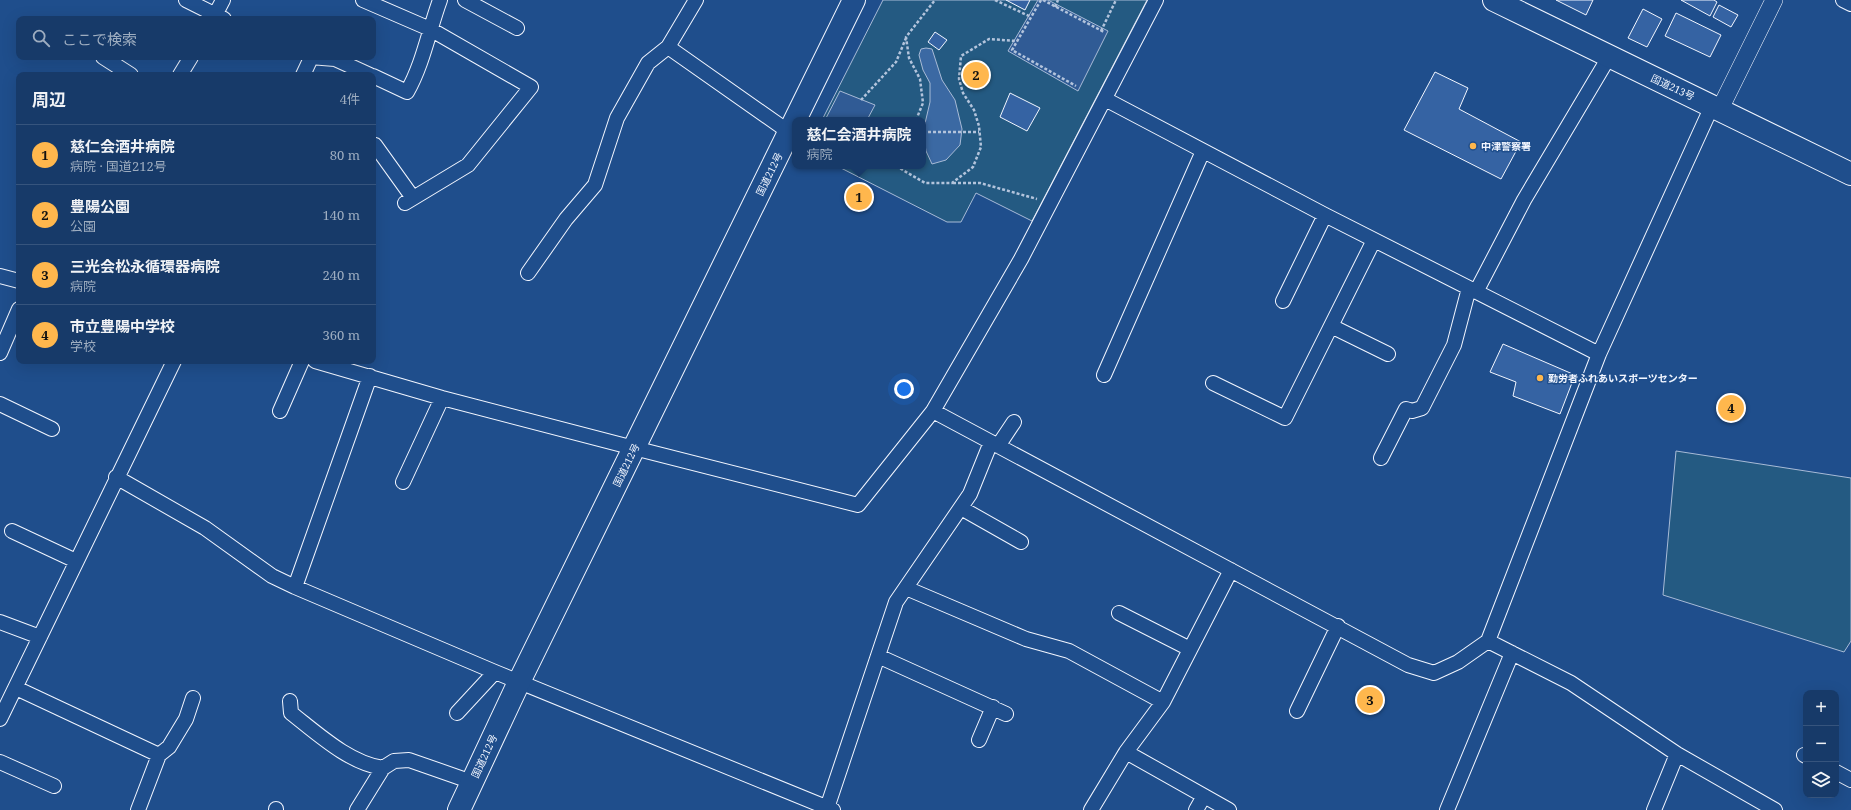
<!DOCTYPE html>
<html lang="ja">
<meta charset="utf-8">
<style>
body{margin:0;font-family:"Noto Serif","Noto Sans JP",serif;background:#20416f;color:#f1f3f6}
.controls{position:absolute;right:12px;bottom:12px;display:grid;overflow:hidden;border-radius:8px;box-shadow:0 4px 16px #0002}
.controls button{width:36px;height:36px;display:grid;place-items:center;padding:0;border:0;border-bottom:1px solid #36547d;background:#173a69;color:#f1f3f6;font:20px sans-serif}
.you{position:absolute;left:904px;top:389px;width:14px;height:14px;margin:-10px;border:3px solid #fff;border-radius:50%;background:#1a73e8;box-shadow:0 0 0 6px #1a73e833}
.badge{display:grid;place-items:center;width:26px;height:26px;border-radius:50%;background:#ffb74d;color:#111;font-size:13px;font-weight:700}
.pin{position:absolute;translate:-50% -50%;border:2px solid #fff;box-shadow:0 1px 4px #0006}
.popup{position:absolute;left:792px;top:117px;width:134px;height:52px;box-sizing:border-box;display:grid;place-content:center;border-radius:8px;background:#173a69;filter:drop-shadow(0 1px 3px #0005);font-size:13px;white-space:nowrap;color:#9eadc0}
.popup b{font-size:15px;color:#f1f3f6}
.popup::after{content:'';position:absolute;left:50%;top:100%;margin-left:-8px;border:8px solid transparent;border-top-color:#173a69}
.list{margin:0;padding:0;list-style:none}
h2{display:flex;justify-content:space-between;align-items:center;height:52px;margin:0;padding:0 16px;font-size:17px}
h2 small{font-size:13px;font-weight:400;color:#9eadc0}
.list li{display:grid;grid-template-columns:26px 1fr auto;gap:12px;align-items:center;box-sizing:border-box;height:60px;padding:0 16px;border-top:1px solid #36547d}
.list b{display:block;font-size:15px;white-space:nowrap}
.list p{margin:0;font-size:13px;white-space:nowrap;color:#9eadc0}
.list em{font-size:13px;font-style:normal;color:#9eadc0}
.icon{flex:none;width:22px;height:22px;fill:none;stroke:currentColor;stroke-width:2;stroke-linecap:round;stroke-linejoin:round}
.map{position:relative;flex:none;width:1851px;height:810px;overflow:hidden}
.search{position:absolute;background:#173a69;box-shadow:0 4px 16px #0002;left:16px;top:16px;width:360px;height:44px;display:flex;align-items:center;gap:10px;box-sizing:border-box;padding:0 14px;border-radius:8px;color:#9eadc0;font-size:15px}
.panel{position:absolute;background:#173a69;box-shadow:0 4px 16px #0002;left:16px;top:72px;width:360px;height:292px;border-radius:8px}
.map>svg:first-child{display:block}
.green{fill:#245a82;stroke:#a8bbd7}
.parking{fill:#305b95;stroke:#a8bbd7}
.water{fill:#3b69a3;stroke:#a8bbd7}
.building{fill:#3563a3;stroke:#f2f6ff}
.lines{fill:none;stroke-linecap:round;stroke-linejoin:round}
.minor-casing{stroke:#f2f6ff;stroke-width:16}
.tertiary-casing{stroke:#f2f6ff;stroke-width:18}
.trunk-casing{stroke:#f2f6ff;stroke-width:24}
.path{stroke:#b3c4dc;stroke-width:2.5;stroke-dasharray:3 2;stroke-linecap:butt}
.minor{stroke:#1f4e8c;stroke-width:14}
.tertiary{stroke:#1f4e8c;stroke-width:17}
.trunk{stroke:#1f4e8c;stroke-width:22}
.poi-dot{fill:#ffb74d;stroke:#1f4e8c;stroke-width:1.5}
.labels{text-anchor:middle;stroke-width:3;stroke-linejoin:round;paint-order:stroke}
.street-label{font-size:10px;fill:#f2f6ff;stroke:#1f4e8c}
.poi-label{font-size:10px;font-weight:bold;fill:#f2f6ff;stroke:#1f4e8c;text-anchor:start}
</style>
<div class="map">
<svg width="1851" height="810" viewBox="0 0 1851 810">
<rect width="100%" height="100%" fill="#1f4e8c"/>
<path class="green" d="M 883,0 L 1147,0 L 1032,221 L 976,193 L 961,222 L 947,222 L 837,166 L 923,166 L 923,120 L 822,120 Z
M 1676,451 L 1851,478 L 1851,641 L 1844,652 L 1663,595 Z"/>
<path class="parking" d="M 1038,0 L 1048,0 L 1108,31 L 1078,91 L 1008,51 Z
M 840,91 L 875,105 L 867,120 L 825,120 Z"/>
<path class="water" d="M 926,48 L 932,49 L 942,80 L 955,100 L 962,129 L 960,145 L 946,160 L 932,164 L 926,151 L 923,132 L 930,102 L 930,83 L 923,70 L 919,55 L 921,49 Z"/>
<path class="building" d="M 1006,0 L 1030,0 L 1025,10 Z
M 1556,0 L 1593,0 L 1586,15 Z
M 1681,0 L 1714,0 L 1717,2 L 1710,16 Z
M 1719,5 L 1738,15 L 1731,27 L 1713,17 Z
M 1643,9 L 1662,19 L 1647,47 L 1628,38 Z
M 1676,13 L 1721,35 L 1710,57 L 1665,36 Z
M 935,32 L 947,40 L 939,50 L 928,42 Z
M 1435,72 L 1468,88 L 1459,109 L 1521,142 L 1501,179 L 1404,130 Z
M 1010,93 L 1040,108 L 1027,131 L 1000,117 Z
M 1503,344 L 1575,375 L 1560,414 L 1513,396 L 1516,382 L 1490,372 Z"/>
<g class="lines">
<defs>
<path id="minor" d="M 186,0 L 224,19
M 363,0 L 430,29 L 531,87 L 468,165 L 405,203
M 465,0 L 517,28
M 696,0 L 668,47 L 789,132
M 1843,0 L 1851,4
M 213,19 L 223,0
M 103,57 L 131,75
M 310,57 L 335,59 L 370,75
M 180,75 L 191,57
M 303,75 L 311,58
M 373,76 L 407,92 C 423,64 429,30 440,0
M 1105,99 L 1325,215 L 1599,354
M 375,145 L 413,198
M 528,273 L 566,219 L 595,185 L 617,118 L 648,63 L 668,47
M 0,276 L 19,281
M 1476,292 L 1524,200 L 1609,57
M 1283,301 L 1325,215
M 1331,326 L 1388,354
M 0,353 L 19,309
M 315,361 L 442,398 L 634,448 L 858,505 L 933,411 L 1021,259 L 1156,0
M 1104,375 L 1203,151
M 1213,383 L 1285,418 L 1374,240
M 0,404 L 52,429
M 280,411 L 302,361
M 933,411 L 1408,665 L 1434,673 L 1458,662 L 1488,641 L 1599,354 L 1712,106
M 998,446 L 1014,422
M 1381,458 L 1406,409 L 1412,411 L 1422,408 L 1454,345 L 1469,288
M 116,477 L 205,528 L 272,576 L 295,587 L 495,672 L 833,810
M 403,482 L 442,398
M 961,508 L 1021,542
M 12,531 L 76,561
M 295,587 L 370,376
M 906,588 L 1026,639 L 1069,651 L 1163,702
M 1119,613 L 1190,649
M 0,622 L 40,637
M 1488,641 L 1571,683 L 1677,754 L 1775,810
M 878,656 L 1006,714
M 16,688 L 159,755
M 290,701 L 291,713 C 318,734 349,763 383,768 L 394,761 L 409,760 L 472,782
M 1297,711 L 1338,626
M 457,713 L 495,672
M 0,719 L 174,361
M 979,740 L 993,707
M 1126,752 L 1229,810
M 1804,755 L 1806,756
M 0,762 L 54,786
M 1836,772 L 1851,780
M 827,808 L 896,602 L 970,494 L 991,442
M 138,810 L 159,755 L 169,747 L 186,719 L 193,698
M 276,810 L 276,809
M 357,810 L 383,768
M 1091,810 L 1126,752 L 1163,702 L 1231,570
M 1196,810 L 1204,796
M 1447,810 L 1512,653
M 1654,810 L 1677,754"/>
<path id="tertiary" d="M 1720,109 L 1774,0"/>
<path id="trunk" d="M 1494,0 L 1851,174
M 795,120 L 854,0
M 459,810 L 519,682 L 795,120"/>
</defs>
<use href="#minor" class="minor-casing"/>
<use href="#tertiary" class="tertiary-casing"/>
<use href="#trunk" class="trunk-casing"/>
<path class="path" d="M 995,0 L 1031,17
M 1041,0 L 1012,50 L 1076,86
M 1043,0 L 1104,32
M 1055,7 L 1058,0
M 1101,31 L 1116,0
M 861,100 L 896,62 L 906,38
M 916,120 L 923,103 L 920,79 L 909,58 L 906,37 L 935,0
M 923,132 L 979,132
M 896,166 L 925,183 L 952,183 L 973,167 L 981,147 L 979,126 L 974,110 L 963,93 L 959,79 L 961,56 L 989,39 L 1017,41
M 953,183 L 980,183 L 1037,199"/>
<use href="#minor" class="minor"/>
<use href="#tertiary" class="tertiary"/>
<use href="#trunk" class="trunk"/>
</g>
<g class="poi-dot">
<circle cx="1473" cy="146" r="4"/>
<circle cx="1540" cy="378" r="4"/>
</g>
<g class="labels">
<g class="street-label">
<text transform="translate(1673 87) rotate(25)" y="4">国道213号</text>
<text transform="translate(769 174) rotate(-64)" y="4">国道212号</text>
<text transform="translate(626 465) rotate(-64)" y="4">国道212号</text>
<text transform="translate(484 756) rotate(-65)" y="4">国道212号</text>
</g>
<g class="poi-label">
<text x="1481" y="150">中津警察署</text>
<text x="1548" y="382">勤労者ふれあいスポーツセンター</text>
</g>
</g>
</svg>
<div class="controls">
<button>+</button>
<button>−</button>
<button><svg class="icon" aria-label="layers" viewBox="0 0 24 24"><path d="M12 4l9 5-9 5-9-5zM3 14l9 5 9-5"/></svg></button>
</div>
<div class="you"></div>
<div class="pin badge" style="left:859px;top:197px">1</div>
<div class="popup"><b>慈仁会酒井病院</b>病院</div>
<div class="pin badge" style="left:976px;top:75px">2</div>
<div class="pin badge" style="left:1370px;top:700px">3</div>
<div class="pin badge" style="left:1731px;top:408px">4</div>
<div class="search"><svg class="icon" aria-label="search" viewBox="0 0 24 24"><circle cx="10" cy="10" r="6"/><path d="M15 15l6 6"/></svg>ここで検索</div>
<section class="panel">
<h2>周辺<small>4件</small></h2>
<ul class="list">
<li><span class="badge">1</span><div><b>慈仁会酒井病院</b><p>病院 · 国道212号</p></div><em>80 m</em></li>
<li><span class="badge">2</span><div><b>豊陽公園</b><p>公園</p></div><em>140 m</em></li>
<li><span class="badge">3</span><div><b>三光会松永循環器病院</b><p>病院</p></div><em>240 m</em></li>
<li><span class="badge">4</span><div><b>市立豊陽中学校</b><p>学校</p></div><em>360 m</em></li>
</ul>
</section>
</div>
